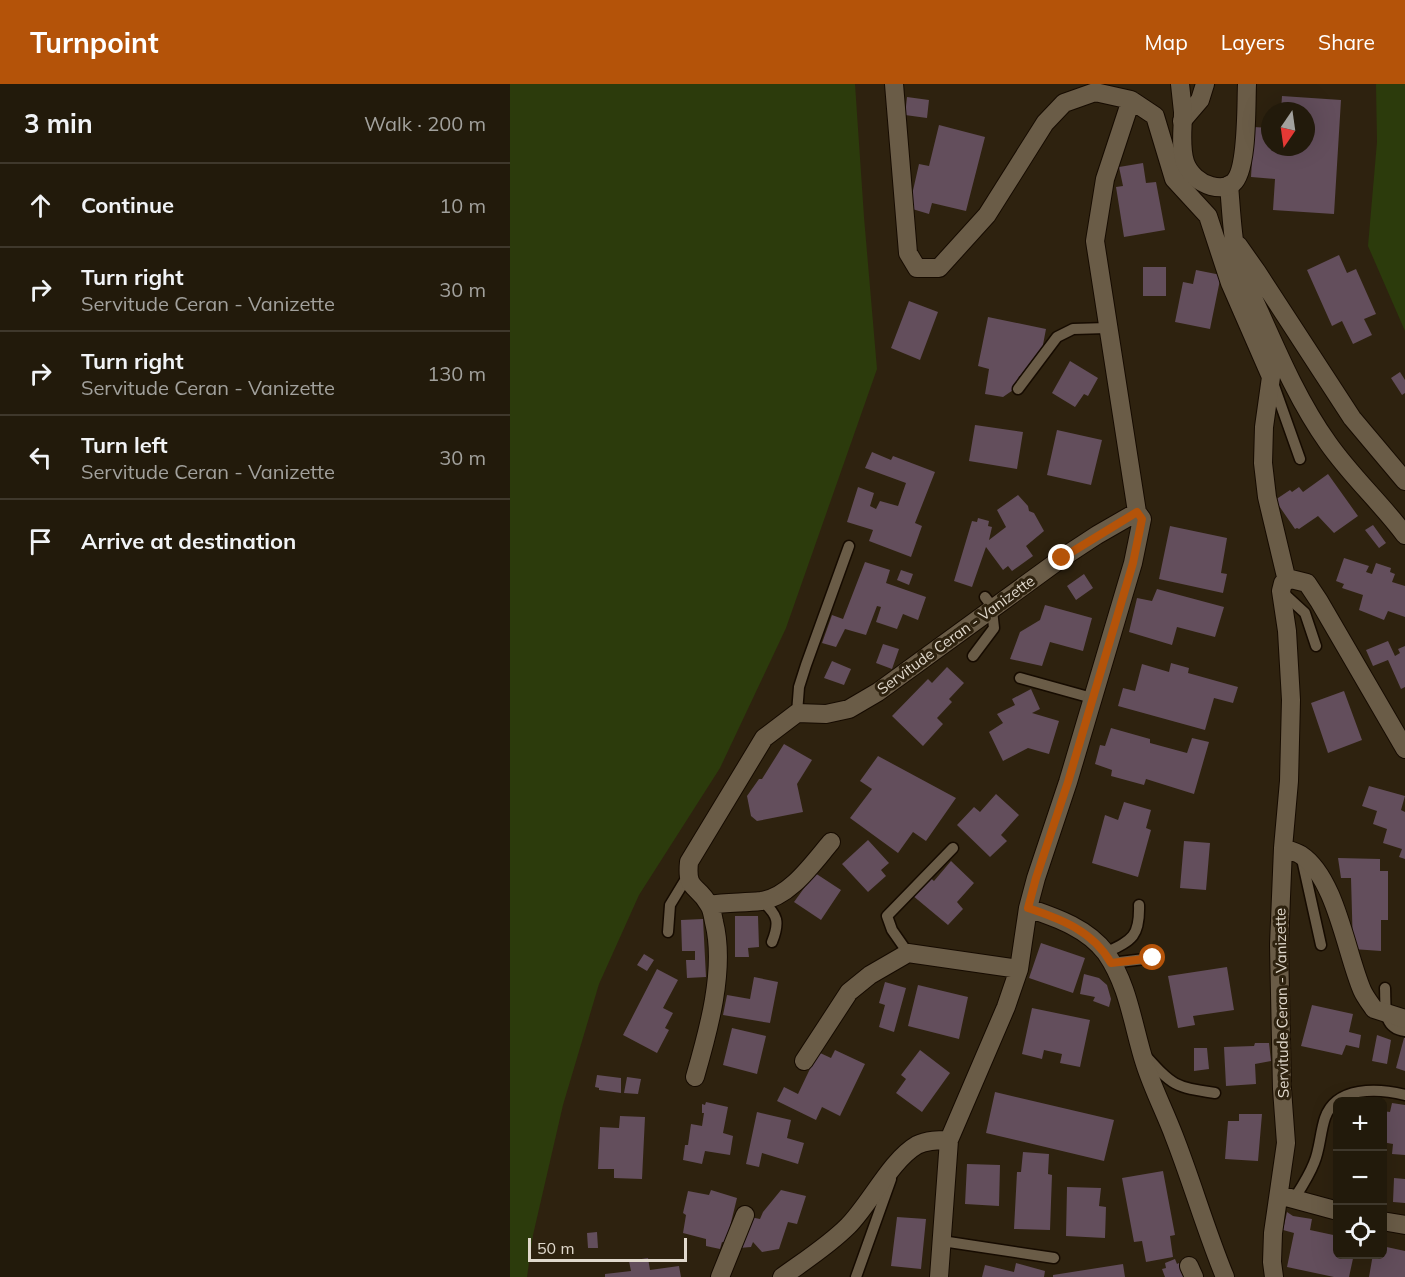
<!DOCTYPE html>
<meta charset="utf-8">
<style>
body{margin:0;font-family:Mulish,sans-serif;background:#2e2719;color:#f1f3f6}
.controls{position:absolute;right:18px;bottom:18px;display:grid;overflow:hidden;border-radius:9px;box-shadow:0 6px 24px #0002}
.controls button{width:54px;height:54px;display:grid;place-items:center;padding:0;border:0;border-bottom:2px solid #3f382c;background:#221a0b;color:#f1f3f6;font:30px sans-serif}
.compass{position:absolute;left:751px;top:18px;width:54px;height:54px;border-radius:50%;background:#221a0b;box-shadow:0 6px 24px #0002;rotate:193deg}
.scale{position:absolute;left:18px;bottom:15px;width:159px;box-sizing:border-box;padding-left:6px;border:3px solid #e1d9cd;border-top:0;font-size:16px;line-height:21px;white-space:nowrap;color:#e1d9cd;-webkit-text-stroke:4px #2e220f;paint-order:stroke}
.stop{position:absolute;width:18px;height:18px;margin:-14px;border:4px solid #b45309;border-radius:50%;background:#fff}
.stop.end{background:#b45309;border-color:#fff;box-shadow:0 2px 6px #0008}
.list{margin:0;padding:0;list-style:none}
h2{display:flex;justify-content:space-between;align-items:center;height:78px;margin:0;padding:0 24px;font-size:26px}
h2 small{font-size:20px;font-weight:400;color:#a2a19d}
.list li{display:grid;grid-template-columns:39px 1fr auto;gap:18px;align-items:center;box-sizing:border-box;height:84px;padding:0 24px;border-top:2px solid #3f382c}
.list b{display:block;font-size:22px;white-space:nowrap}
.list p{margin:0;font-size:20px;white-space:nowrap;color:#a2a19d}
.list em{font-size:20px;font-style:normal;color:#a2a19d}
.icon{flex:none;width:33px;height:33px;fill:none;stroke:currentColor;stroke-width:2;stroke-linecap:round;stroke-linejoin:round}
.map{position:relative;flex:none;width:895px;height:1193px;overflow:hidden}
header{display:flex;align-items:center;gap:36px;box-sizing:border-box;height:84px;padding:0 30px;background:#b45309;color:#fff}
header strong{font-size:28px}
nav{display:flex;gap:33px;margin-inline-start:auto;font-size:21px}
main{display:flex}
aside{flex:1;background:#221a0b}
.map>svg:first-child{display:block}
.green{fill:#2c3b0c}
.building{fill:#634e5c}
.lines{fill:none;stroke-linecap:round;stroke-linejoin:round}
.service-casing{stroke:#160b00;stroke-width:13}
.minor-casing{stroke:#160b00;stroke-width:20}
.tertiary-casing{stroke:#160b00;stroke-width:20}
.service{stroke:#6a5c47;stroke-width:10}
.minor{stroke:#6a5c47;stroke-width:18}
.tertiary{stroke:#6a5c47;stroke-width:18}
.route{stroke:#b45309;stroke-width:8}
.labels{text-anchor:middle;stroke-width:6;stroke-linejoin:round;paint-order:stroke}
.street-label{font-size:15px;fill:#e1d9cd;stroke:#2e220f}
</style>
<header>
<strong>Turnpoint</strong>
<nav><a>Map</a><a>Layers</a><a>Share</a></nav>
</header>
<main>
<aside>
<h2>3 min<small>Walk · 200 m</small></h2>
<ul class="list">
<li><svg class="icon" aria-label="ahead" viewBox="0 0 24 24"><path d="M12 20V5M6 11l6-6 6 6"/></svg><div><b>Continue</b></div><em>10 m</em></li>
<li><svg class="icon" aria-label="right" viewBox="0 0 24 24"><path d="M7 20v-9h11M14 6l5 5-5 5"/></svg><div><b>Turn right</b><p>Servitude Ceran - Vanizette</p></div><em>30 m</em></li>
<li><svg class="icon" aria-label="right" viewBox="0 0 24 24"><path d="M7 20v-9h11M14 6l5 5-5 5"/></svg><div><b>Turn right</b><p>Servitude Ceran - Vanizette</p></div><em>130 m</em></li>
<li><svg class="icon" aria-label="left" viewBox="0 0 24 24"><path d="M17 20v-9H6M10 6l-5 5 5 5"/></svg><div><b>Turn left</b><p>Servitude Ceran - Vanizette</p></div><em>30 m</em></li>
<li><svg class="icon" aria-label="arrive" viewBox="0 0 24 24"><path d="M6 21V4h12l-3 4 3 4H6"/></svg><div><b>Arrive at destination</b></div></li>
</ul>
</aside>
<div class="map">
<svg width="895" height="1193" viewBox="0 0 895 1193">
<rect width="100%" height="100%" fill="#2e220f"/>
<path class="green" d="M 0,0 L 345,0 L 354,133 L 367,285 L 276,544 L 210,684 L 129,811 L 89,900 L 53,1021 L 23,1151 L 17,1193 L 0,1193 Z
M 866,0 L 895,0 L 895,247 L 858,162 L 867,58 Z"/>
<path class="building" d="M 772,12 L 831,16 L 824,130 L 763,126 L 765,95 L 741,93 L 744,43 L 760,44 L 760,63 L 796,63 L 796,27 L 771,27 Z
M 397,13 L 419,16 L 417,34 L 395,31 Z
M 429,41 L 475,53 L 456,127 L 422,119 L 419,130 L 399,124 L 409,80 L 419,82 Z
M 633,79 L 636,99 L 646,98 L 655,146 L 614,153 L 606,103 L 613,102 L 609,83 Z
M 829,171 L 837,189 L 846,185 L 866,230 L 854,235 L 862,251 L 843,260 L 832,237 L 822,242 L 797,186 Z
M 633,183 L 656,183 L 656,212 L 633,212 Z
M 686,186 L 711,191 L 700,245 L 665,238 L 673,198 L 683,200 Z
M 399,217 L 428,228 L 410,276 L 381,264 Z
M 478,233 L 536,245 L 532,266 L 511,292 L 509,292 L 506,304 L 493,313 L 475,310 L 479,285 L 468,282 Z
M 560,277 L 588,294 L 578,312 L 574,310 L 565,323 L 542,309 Z
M 890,288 L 895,296 L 895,309 L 892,311 L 881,294 Z
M 465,341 L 513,348 L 507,385 L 459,377 Z
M 547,346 L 592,356 L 581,401 L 537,391 Z
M 362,368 L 381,376 L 383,372 L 425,388 L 405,439 L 412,442 L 401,473 L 359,457 L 363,446 L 337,438 L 348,403 L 364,409 L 360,422 L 366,425 L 370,417 L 388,422 L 396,399 L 355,384 Z
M 818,390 L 848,432 L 824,449 L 808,432 L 789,445 L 787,444 L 785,445 L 765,416 L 780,406 L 782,408 L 789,403 L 793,408 Z
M 508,411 L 518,422 L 519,427 L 524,429 L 534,447 L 516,462 L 523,472 L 502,487 L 498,482 L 493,486 L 476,463 L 462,503 L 444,497 L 462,437 L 467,438 L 468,434 L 479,437 L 478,442 L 482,443 L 479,456 L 496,443 L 487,426 Z
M 863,441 L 876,459 L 869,464 L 855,446 Z
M 660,442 L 717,454 L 711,489 L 717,490 L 713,509 L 649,495 Z
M 834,474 L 859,482 L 856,488 L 862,490 L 866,479 L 881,484 L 880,488 L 885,490 L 882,498 L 895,502 L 895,533 L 878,527 L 874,536 L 849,526 L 853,511 L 832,504 L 834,500 L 826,497 Z
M 355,478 L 380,486 L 376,499 L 416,513 L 408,536 L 393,530 L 387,545 L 366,538 L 371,523 L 367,522 L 356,551 L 335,545 L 326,563 L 312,559 L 322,531 L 333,535 Z
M 391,486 L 403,490 L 399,501 L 387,496 Z
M 574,490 L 583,504 L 566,516 L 557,502 Z
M 647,505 L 714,523 L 705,553 L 667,543 L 662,561 L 619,548 L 627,514 L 642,517 Z
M 535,521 L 582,534 L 573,567 L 540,558 L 532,582 L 500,575 L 510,548 L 530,536 Z
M 878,557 L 885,572 L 890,569 L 888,565 L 895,562 L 895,603 L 891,605 L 878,576 L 863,582 L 856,566 Z
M 373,560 L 389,565 L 382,585 L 366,579 Z
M 322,577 L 341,585 L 334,601 L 314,594 Z
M 661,579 L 679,584 L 678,589 L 728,603 L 723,619 L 704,614 L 695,646 L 608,622 L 613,604 L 625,607 L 632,580 L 659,588 Z
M 437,583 L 454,599 L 439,615 L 442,618 L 427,634 L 433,640 L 413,662 L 382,632 L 418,595 L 422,599 Z
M 521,605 L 530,625 L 522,629 L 549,637 L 539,670 L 518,664 L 493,677 L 479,648 L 493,639 L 487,630 L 505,621 L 502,615 Z
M 834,607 L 852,656 L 818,669 L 801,619 Z
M 601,644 L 640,655 L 640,659 L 677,669 L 682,654 L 699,658 L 684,710 L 636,695 L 634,701 L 601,692 L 602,686 L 585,680 L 590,661 L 595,662 Z
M 274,660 L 302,676 L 287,700 L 293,728 L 247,737 L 241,732 L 237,712 L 249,695 L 252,695 Z
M 368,672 L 446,714 L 416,757 L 403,748 L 388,769 L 340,734 L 362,705 L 350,697 Z
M 859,702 L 895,712 L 891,726 L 895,728 L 895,775 L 889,773 L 892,765 L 873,759 L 877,745 L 863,740 L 867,727 L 852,722 Z
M 486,710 L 509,731 L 491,751 L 497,757 L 480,773 L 447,741 L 464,723 L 470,728 Z
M 614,718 L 641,726 L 636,744 L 641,746 L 628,793 L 582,779 L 595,731 L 608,736 Z
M 358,756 L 379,779 L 371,786 L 376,792 L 358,808 L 332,780 Z
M 674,757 L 700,759 L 696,806 L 670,804 Z
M 828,774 L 870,775 L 870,787 L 878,787 L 878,836 L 871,836 L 871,867 L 843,865 L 841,794 L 831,794 Z
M 441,777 L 464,799 L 447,818 L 453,825 L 438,841 L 402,811 L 418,792 L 424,797 Z
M 305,789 L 331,806 L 311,836 L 284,818 Z
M 225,832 L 248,832 L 249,863 L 238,864 L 239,873 L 225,873 Z
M 193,835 L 196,893 L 177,894 L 176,876 L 185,876 L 185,867 L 172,867 L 171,836 Z
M 531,859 L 575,874 L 563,909 L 519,894 Z
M 134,870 L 144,876 L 137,887 L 127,881 Z
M 717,883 L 724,926 L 683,932 L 685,941 L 668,944 L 658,892 Z
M 147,885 L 168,896 L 153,924 L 163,929 L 155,944 L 159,946 L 147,969 L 113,951 Z
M 574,890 L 589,894 L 597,901 L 601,915 L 599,923 L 583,917 L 585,913 L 570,910 Z
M 244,893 L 268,898 L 260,939 L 213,931 L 217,911 L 240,915 Z
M 375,898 L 396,904 L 384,948 L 369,943 L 375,921 L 369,919 Z
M 408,901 L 458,913 L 449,955 L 398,942 Z
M 802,921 L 843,930 L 839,948 L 851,951 L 849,964 L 836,961 L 832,971 L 791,962 Z
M 522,924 L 580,936 L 570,983 L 550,979 L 552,970 L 534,966 L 532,975 L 512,970 Z
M 222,944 L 256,952 L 247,990 L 213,981 Z
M 867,951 L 881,956 L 877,980 L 862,977 Z
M 894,954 L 895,954 L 895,987 L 886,984 Z
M 745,959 L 759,959 L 761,977 L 745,980 L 746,1000 L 716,1002 L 714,963 L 744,962 Z
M 684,964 L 697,964 L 699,985 L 684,987 Z
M 325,966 L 355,980 L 330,1032 L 312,1023 L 306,1036 L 267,1017 L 274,1003 L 288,1010 L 308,968 L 321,974 Z
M 410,966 L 440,989 L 412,1028 L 386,1009 L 396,995 L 391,991 Z
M 87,991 L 111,994 L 111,1009 L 89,1006 L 89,1004 L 85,1003 Z
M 117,993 L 131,995 L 128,1010 L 114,1009 Z
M 485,1008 L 604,1036 L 594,1077 L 476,1049 Z
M 196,1018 L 218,1023 L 213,1049 L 223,1052 L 220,1071 L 195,1067 L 192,1080 L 173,1076 L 175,1061 L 178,1061 L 181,1040 L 192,1042 L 194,1029 L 192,1029 L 192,1020 L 195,1021 Z
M 882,1019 L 895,1021 L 895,1071 L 882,1070 L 883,1060 L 872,1058 L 872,1027 L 880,1028 Z
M 247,1028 L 281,1036 L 277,1054 L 294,1059 L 288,1080 L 252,1069 L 249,1083 L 236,1080 Z
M 729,1030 L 752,1030 L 748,1077 L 715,1075 L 718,1037 L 729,1037 Z
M 110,1032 L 135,1033 L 132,1095 L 104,1094 L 104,1085 L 88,1085 L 90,1043 L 109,1044 Z
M 513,1068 L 539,1070 L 538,1090 L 542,1091 L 540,1146 L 504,1145 L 507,1088 L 511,1088 Z
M 457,1080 L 490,1081 L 489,1122 L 455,1120 Z
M 653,1087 L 665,1151 L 660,1152 L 663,1173 L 636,1178 L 632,1157 L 624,1158 L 612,1094 Z
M 884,1094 L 895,1095 L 895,1119 L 883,1118 Z
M 557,1103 L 591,1104 L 589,1122 L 596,1123 L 595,1154 L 556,1152 Z
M 201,1106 L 227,1114 L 216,1159 L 212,1158 L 210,1165 L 196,1162 L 196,1155 L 173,1149 L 176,1131 L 173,1129 L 178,1107 L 199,1111 Z
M 271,1106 L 296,1112 L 287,1140 L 278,1138 L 269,1165 L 252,1168 L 243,1158 L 241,1163 L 229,1164 L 240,1133 L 250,1135 L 253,1128 Z
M 777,1128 L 783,1132 L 802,1135 L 800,1146 L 828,1152 L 828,1170 L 844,1170 L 839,1193 L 824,1193 L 777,1183 L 784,1149 L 773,1146 Z
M 387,1133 L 416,1135 L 411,1185 L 381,1182 Z
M 87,1148 L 88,1164 L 78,1164 L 77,1149 Z
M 872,1162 L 895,1167 L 895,1193 L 859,1193 L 863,1170 L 872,1170 Z
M 138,1174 L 140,1186 L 169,1182 L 171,1193 L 95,1193 L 95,1190 L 121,1187 L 119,1177 Z
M 665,1175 L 667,1180 L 669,1179 L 674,1193 L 655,1193 L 652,1185 L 656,1184 L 655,1179 Z
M 506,1179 L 535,1187 L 534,1193 L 472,1193 L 475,1181 L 504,1188 Z
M 613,1180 L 615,1193 L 543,1193 L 543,1191 Z"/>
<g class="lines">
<defs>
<path id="service" d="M 763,299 L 790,375
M 508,305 L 547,253 L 563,245 L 597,244
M 771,507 L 795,529 L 806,562
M 475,513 L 484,525
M 463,572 L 484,544 L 482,526
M 510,594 L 582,614
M 287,629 L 289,603 L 296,581 L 339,462
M 792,775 L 811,861
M 252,817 C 268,831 270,838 262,858
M 158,848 L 160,821 L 177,793
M 398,869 L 382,846 L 377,832 L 443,764
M 595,869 C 622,856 630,853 629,821
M 601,879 L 643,874
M 875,904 C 876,923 872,944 895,947
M 635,971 C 663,1002 664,1003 705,1009
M 784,1115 C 791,1104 799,1092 804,1079 C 810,1065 810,1049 815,1034 C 826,1002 868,1004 895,1011
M 432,1157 L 544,1174
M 346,1193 L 381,1095"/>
<path id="minor" d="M 384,0 L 398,169 L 407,184 L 429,184 L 477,131 L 535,39 L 554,19 L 585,8 L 621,16 L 595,95 L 585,157 L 627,428
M 621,16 L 645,32 L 664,95 L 698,132 L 720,199 L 761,293 L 754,343 L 753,379 L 757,413 L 777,497
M 672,37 L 690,16 L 695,0
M 719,101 C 721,124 722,148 726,170 C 731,191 741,209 750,229 C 770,274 790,320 818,359 C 841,392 871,419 895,451
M 728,161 L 747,188 L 842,334 L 895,397
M 773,764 C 779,766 786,768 791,771 C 826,794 836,869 852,906 C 855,913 860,919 864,925 L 895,935
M 199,821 C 217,818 233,819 251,817 C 280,813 303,779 321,758
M 518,824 C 547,834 577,844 596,869 C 619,902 623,943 635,980 C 643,1005 655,1028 664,1052 C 682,1098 696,1147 715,1193
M 294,977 L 339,908 L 360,891 L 398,869 L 509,885
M 185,993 C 198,948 216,885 204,838 C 203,833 202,825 199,821 C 187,799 176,808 179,778 L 254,654 L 287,629 L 316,630 L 339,625 L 368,608 L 552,474 L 587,451 L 627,428 L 632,435 L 623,479 L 558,698 L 526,794 L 518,824 L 509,885 L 496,923 L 439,1056 L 429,1193
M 769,1111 L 828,1127
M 872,1137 L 895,1141
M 679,1182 L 684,1193
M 210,1193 L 235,1131
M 272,1193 C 294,1177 318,1162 338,1142 C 360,1120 381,1076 407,1061 C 417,1056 429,1056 439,1056
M 764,1193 L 762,1178 L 763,1149 L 776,1059 L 772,1005 L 769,861 L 773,764 L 779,697 L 781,616 L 777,547 L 771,507 L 773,499 L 781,495 L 797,499 L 809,517 L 895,665"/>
<path id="tertiary" d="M 670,0 C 671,9 672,18 673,28 C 673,44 670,62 675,78 C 679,90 690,99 701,102 C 709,104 717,104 723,99 C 738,87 736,20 737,0"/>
</defs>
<use href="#service" class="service-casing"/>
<use href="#minor" class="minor-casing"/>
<use href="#tertiary" class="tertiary-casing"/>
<use href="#service" class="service"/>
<use href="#minor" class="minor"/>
<use href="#tertiary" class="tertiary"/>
</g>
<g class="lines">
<path class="route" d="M 552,474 L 627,428 L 632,435 L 623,479 L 558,698 L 526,794 L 518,824 C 551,835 583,847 601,879 L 643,874"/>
</g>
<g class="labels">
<g class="street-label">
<text transform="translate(446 551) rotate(-36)" y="5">Servitude Ceran - Vanizette</text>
<text transform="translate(772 919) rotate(-91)" y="5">Servitude Ceran - Vanizette</text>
</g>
</g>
</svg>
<div class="controls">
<button>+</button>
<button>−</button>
<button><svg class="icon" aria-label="locate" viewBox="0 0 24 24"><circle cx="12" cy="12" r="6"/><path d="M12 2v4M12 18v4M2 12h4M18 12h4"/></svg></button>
</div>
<svg class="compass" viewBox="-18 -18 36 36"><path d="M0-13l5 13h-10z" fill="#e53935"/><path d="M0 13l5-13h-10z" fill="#a2a19d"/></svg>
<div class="scale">50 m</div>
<div class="stop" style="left:643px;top:874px"></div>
<div class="stop end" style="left:552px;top:474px"></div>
</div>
</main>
